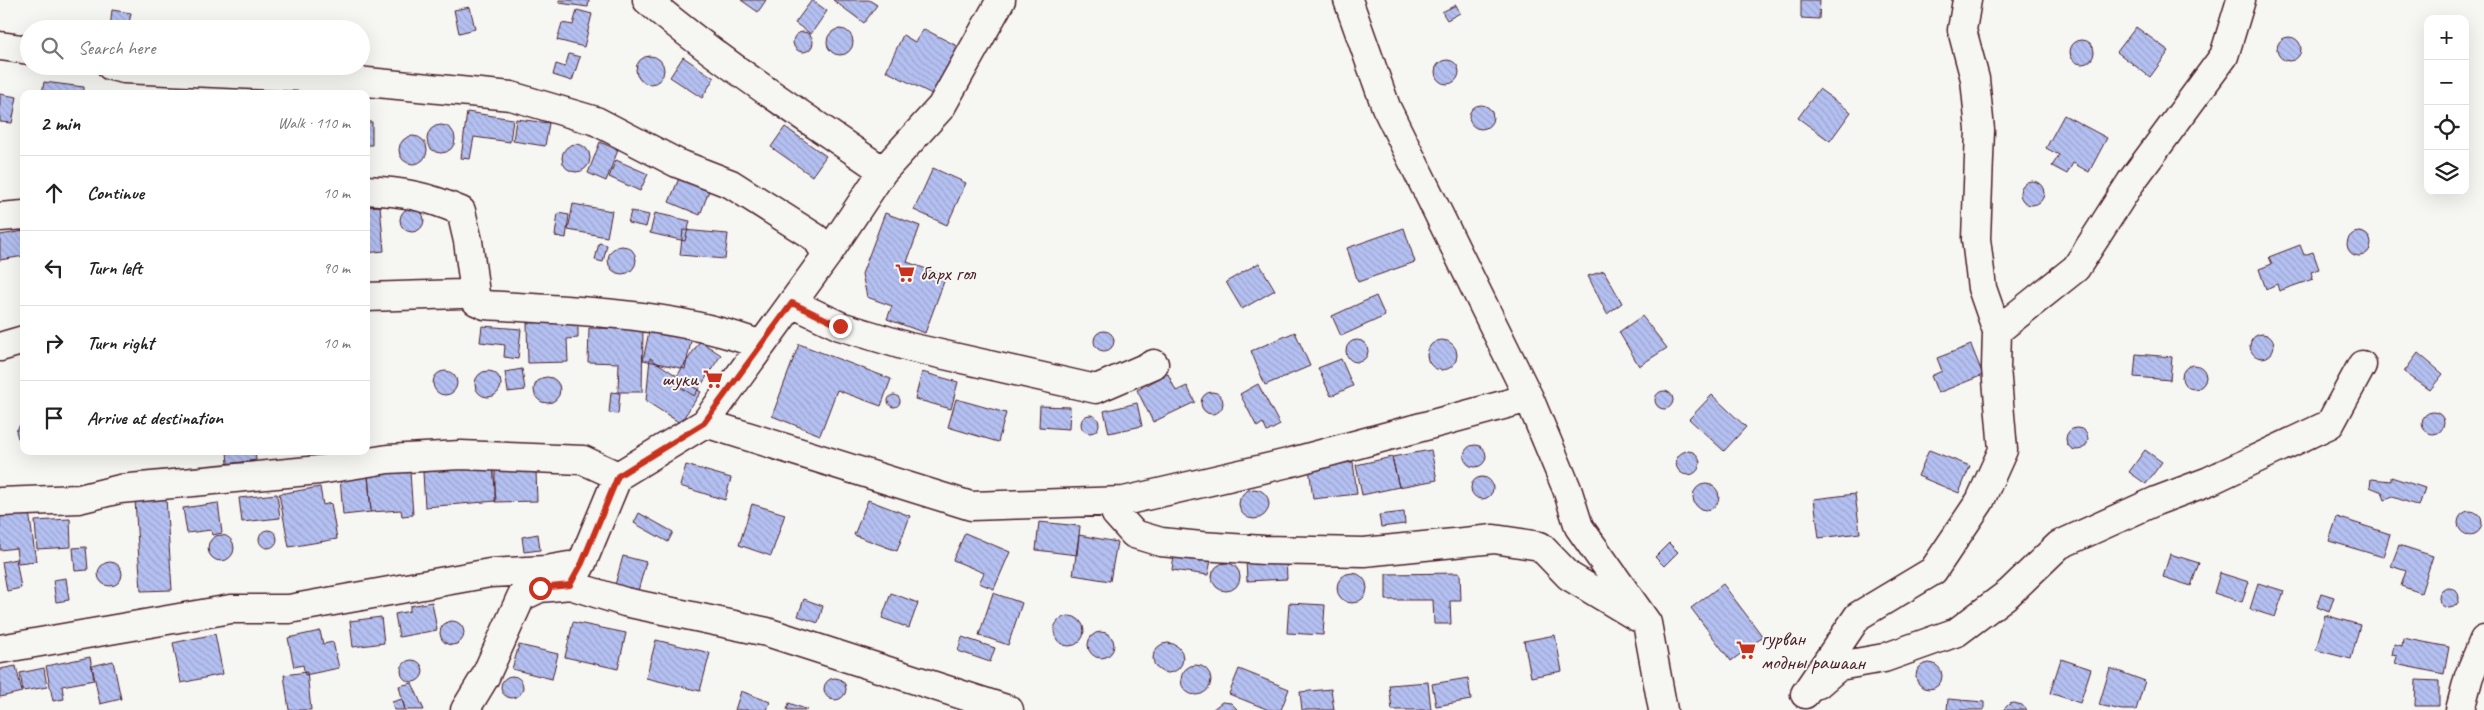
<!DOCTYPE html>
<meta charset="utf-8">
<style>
body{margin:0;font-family:Caveat,sans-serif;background:#f2f2f2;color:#222}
.controls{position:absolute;right:15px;top:15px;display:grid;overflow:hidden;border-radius:10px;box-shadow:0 5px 20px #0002}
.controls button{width:45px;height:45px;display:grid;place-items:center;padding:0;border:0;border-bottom:1px solid #e0e0e0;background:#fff;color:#222;font:25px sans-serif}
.stop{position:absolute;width:15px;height:15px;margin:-11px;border:4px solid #c8321e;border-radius:50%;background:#fff}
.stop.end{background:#c8321e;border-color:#fff;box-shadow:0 1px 5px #0008}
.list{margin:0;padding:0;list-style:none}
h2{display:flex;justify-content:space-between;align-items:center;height:65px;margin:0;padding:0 20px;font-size:21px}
h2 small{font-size:16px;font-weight:400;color:#767676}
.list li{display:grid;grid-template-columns:32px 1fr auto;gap:15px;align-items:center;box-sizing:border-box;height:75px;padding:0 20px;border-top:1px solid #e0e0e0}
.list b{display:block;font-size:19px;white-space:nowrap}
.list em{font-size:16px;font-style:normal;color:#767676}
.icon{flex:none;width:28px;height:28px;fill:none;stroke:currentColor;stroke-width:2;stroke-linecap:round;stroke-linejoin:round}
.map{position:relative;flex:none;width:2484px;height:710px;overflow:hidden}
.search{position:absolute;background:#fff;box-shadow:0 5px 20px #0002;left:20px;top:20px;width:350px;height:55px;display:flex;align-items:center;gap:12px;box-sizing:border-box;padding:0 18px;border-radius:28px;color:#767676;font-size:19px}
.panel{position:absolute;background:#fff;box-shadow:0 5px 20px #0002;left:20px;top:90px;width:350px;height:365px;border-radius:10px}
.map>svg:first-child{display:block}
.building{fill:url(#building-back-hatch);stroke:#4a1f2b}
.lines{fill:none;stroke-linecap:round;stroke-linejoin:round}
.minor-casing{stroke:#4a1f2b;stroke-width:31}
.minor{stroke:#f6f6f2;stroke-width:28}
.route{stroke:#c8321e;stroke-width:6}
.labels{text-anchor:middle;stroke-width:4;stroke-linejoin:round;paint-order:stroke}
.poi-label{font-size:21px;fill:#4a1f2b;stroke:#f6f6f2;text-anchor:start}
</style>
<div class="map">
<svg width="2484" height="710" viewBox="0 0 2484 710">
<defs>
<pattern id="building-back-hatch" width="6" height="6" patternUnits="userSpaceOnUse" patternTransform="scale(1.25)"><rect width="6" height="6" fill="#b4c0f1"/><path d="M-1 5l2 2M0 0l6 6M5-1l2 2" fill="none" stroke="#9ca5cf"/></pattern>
</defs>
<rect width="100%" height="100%" fill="#f6f6f2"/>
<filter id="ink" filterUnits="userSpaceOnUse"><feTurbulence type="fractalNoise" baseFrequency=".02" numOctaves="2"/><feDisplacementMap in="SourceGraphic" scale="10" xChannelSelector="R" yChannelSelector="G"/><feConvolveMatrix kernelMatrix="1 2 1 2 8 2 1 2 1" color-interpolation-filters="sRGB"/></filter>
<g filter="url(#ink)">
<path class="building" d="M 559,0 L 589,0 L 588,7 L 559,3 Z
M 741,0 L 766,0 L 758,12 Z
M 812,0 L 827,11 L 811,34 L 795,23 Z
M 833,0 L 869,0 L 877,5 L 864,23 Z
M 1801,0 L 1820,0 L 1819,19 L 1801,18 Z
M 1456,5 L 1460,13 L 1447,20 L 1442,12 Z
M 470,7 L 475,29 L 459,33 L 454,10 Z
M 112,10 L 131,13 L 128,29 L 110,29 Z
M 577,10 L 592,14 L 584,47 L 557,40 L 562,23 L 573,25 Z
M 2136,27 L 2169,51 L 2150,77 L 2117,52 Z
M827 42a13 13 0 1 1 26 0a13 13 0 1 1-26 0Z
M 924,29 L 959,47 L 932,94 L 886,71 L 903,35 L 915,42 Z
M793 42a10 10 0 1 1 20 0a10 10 0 1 1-20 0Z
M2277 49a12 12 0 1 1 24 0a12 12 0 1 1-24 0Z
M2070 52a12 12 0 1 1 24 0a12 12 0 1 1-24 0Z
M 569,54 L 580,57 L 572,81 L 553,75 L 556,64 L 565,67 Z
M636 70a14 14 0 1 1 28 0a14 14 0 1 1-28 0Z
M 683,57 L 714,78 L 702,98 L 670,77 Z
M1435 72a12 12 0 1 1 24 0a12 12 0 1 1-24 0Z
M 44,82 L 84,87 L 84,94 L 42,94 Z
M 1819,89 L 1851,112 L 1830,141 L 1798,118 Z
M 0,94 L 17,97 L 12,123 L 0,122 Z
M1469 117a12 12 0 1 1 24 0a12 12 0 1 1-24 0Z
M 467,112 L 513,119 L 510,142 L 474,137 L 470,159 L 461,158 Z
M 2064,115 L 2107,138 L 2089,172 L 2073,163 L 2067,174 L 2052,166 L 2059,155 L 2046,148 Z
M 516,119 L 549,123 L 545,146 L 513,141 Z
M 366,122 L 372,122 L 372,145 L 366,145 Z
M427 139a14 14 0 1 1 28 0a14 14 0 1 1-28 0Z
M 785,127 L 826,156 L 812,176 L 771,147 Z
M399 150a14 14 0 1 1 28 0a14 14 0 1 1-28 0Z
M 600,142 L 618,150 L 606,181 L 588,173 Z
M562 158a14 14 0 1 1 28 0a14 14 0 1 1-28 0Z
M 616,160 L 648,174 L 640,191 L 609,177 Z
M 933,168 L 966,183 L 947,225 L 914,210 Z
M 680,176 L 710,188 L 700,215 L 669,202 Z
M2020 193a12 12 0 1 1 24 0a12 12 0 1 1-24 0Z
M 573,204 L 612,211 L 607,237 L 568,230 Z
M 380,206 L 384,251 L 366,253 L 366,207 Z
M400 220a12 12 0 1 1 24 0a12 12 0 1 1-24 0Z
M 631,211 L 649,215 L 646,227 L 628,223 Z
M 558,213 L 569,215 L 566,238 L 555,236 Z
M 655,213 L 690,221 L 685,241 L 650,233 Z
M 885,213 L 920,226 L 907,262 L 946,276 L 925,333 L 887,319 L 892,306 L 867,297 L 862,274 Z
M 1404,228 L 1415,262 L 1358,282 L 1347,248 Z
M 683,230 L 728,234 L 725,259 L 680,255 Z
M 24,231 L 24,256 L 0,260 L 0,235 Z
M2347 244a12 12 0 1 1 24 0a12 12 0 1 1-24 0Z
M 599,243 L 607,245 L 603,262 L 595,260 Z
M 2300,245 L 2304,255 L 2313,252 L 2319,269 L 2311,272 L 2313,279 L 2279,291 L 2277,284 L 2266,289 L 2259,269 L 2272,264 L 2269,257 Z
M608 260a14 14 0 1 1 28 0a14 14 0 1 1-28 0Z
M 1259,263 L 1275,290 L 1242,309 L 1226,282 Z
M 1604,271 L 1622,303 L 1607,314 L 1588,276 Z
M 1376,296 L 1385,316 L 1341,336 L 1332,316 Z
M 1642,316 L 1667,348 L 1639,366 L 1619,332 Z
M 578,321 L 578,338 L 567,339 L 568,362 L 528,363 L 527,323 Z
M 482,326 L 521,329 L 518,359 L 504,357 L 505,345 L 480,342 Z
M 650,327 L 692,337 L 685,369 L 643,360 Z
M 589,328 L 643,329 L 642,392 L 618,392 L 619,363 L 588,362 Z
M1094 341a10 10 0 1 1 20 0a10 10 0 1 1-20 0Z
M 1295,332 L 1310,366 L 1265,385 L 1251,351 Z
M2250 346a12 12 0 1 1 24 0a12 12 0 1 1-24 0Z
M1346 351a11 11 0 1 1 22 0a11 11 0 1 1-22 0Z
M1427 355a15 15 0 1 1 30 0a15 15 0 1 1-30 0Z
M 700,341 L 721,355 L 694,396 L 673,382 Z
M 799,344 L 891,379 L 881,406 L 837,390 L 820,435 L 772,416 Z
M 1971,345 L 1983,375 L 1938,393 L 1931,376 L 1942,371 L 1937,358 Z
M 2418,353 L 2443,374 L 2430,390 L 2404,372 Z
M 2136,354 L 2172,357 L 2170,380 L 2134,377 Z
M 650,358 L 701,392 L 680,423 L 646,401 Z
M 1341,359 L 1353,386 L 1331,396 L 1318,368 Z
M2182 377a12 12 0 1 1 24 0a12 12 0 1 1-24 0Z
M 522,369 L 525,390 L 508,392 L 505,372 Z
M475 384a13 13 0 1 1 26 0a13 13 0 1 1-26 0Z
M433 383a12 12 0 1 1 24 0a12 12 0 1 1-24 0Z
M 922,372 L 958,382 L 951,409 L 915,399 Z
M 1168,374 L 1176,391 L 1187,386 L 1195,402 L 1153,422 L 1137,390 Z
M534 390a13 13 0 1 1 26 0a13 13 0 1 1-26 0Z
M 1258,384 L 1280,425 L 1267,432 L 1263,423 L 1257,427 L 1240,394 Z
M1655 400a9 9 0 1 1 18 0a9 9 0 1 1-18 0Z
M 611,392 L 620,393 L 618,414 L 609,413 Z
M1201 403a11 11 0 1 1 22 0a11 11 0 1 1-22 0Z
M888 401a6 6 0 1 1 12 0a6 6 0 1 1-12 0Z
M 1712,395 L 1746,427 L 1724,451 L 1689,419 Z
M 956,399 L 1006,413 L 998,442 L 948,427 Z
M 1137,403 L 1142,426 L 1109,433 L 1104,411 Z
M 1040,406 L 1070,407 L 1069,429 L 1039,427 Z
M2422 423a11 11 0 1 1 22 0a11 11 0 1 1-22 0Z
M1081 424a9 9 0 1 1 18 0a9 9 0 1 1-18 0Z
M 22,422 L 24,422 L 24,442 L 18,438 L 16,431 Z
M2066 439a11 11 0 1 1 22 0a11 11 0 1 1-22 0Z
M1464 456a11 11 0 1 1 22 0a11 11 0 1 1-22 0Z
M 1431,450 L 1437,480 L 1399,487 L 1392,457 Z
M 1929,450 L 1970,466 L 1959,493 L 1918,476 Z
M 2145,450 L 2162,462 L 2146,484 L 2129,472 Z
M1676 463a12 12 0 1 1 24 0a12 12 0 1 1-24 0Z
M 227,451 L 255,451 L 256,460 L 228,464 Z
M 1392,457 L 1399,487 L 1362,495 L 1356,465 Z
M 1353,462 L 1357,494 L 1313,499 L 1309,467 Z
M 686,465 L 731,478 L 725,500 L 680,486 Z
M 493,466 L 496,501 L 425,507 L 423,472 Z
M 536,470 L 537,501 L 495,502 L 495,471 Z
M 410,472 L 413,515 L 402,516 L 401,510 L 371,512 L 368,475 Z
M 368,475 L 371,512 L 343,515 L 340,477 Z
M 2391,477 L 2425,488 L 2419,506 L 2393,497 L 2385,500 L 2382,492 L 2370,487 L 2371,479 L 2391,481 Z
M1471 488a11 11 0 1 1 22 0a11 11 0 1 1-22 0Z
M1693 497a13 13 0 1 1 26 0a13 13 0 1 1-26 0Z
M 320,487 L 323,505 L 331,503 L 337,539 L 289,547 L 279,494 Z
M1239 504a15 15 0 1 1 30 0a15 15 0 1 1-30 0Z
M 277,494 L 280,518 L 242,522 L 239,498 Z
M 1855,494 L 1860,533 L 1819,538 L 1814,499 Z
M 166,498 L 172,590 L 141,591 L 135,500 Z
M 868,500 L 910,516 L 897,551 L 854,535 Z
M 218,503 L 222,533 L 212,535 L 211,530 L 187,533 L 183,508 Z
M 752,504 L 785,514 L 771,556 L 739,545 Z
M2458 523a12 12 0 1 1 24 0a12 12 0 1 1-24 0Z
M 29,512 L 36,561 L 18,563 L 16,548 L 0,550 L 0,515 Z
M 1404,512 L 1405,524 L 1381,527 L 1379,515 Z
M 639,513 L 673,532 L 668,542 L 634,523 Z
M 2337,517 L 2390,534 L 2383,557 L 2329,541 Z
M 70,519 L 71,547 L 37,549 L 35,521 Z
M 1039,522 L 1080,526 L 1077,555 L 1036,550 Z
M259 539a9 9 0 1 1 18 0a9 9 0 1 1-18 0Z
M 965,533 L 1010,552 L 994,589 L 979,583 L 984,573 L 953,560 Z
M 538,534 L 540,550 L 524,552 L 522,537 Z
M 1079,535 L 1117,542 L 1110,581 L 1073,575 Z
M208 548a13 13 0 1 1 26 0a13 13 0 1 1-26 0Z
M 1669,543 L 1678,552 L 1664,566 L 1655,557 Z
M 2399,545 L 2433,556 L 2421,593 L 2401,586 L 2406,571 L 2391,566 Z
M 86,547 L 88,570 L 75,571 L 73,548 Z
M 2170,554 L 2199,563 L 2191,586 L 2163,577 Z
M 1174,555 L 1211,560 L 1208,575 L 1172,570 Z
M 623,556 L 646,562 L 638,591 L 615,585 Z
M 1286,557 L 1287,579 L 1247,581 L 1246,559 Z
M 16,559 L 21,588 L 7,591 L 2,562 Z
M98 574a12 12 0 1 1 24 0a12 12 0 1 1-24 0Z
M1212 577a14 14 0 1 1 28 0a14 14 0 1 1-28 0Z
M 1460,573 L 1461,601 L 1450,601 L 1451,624 L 1434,624 L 1433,600 L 1386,600 L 1386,574 Z
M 2220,573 L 2249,582 L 2242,602 L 2214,593 Z
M1337 588a15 15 0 1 1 30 0a15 15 0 1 1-30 0Z
M 66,578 L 69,600 L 56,602 L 53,580 Z
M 2258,583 L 2284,591 L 2275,617 L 2250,609 Z
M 1723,584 L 1763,637 L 1731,661 L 1691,608 Z
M2439 598a10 10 0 1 1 20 0a10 10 0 1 1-20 0Z
M 891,593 L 918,603 L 909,628 L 882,618 Z
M 993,593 L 1022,603 L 1008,645 L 979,635 Z
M 2321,593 L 2334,597 L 2329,612 L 2317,607 Z
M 804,599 L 823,606 L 818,623 L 798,616 Z
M 432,602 L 437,630 L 399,637 L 395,614 L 410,611 L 410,606 Z
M 1289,603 L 1325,605 L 1323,635 L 1287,633 Z
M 2325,615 L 2360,625 L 2351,659 L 2316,650 Z
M1054 631a15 15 0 1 1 30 0a15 15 0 1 1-30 0Z
M 381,617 L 384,643 L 353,647 L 350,621 Z
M440 633a12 12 0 1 1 24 0a12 12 0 1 1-24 0Z
M 573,622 L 626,633 L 618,669 L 565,657 Z
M 320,631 L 323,644 L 333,642 L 339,668 L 305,675 L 303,665 L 294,667 L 288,638 Z
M1088 645a13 13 0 1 1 26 0a13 13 0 1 1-26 0Z
M 215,634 L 223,674 L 181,683 L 173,643 Z
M 1555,635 L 1562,671 L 1531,677 L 1524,641 Z
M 962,637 L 995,648 L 990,662 L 958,651 Z
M 2403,638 L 2449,647 L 2444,674 L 2395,664 L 2397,656 L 2392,655 L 2394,644 L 2402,646 Z
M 656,640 L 710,653 L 700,691 L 646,678 Z
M1153 658a15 15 0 1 1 30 0a15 15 0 1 1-30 0Z
M 519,645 L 558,654 L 552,679 L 512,669 Z
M 90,657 L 94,680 L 62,686 L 64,699 L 53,701 L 46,666 Z
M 2061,659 L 2091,669 L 2080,703 L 2050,693 Z
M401 671a11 11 0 1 1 22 0a11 11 0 1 1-22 0Z
M 113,661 L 121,699 L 100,704 L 92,666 Z
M1916 676a13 13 0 1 1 26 0a13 13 0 1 1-26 0Z
M1181 680a15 15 0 1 1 30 0a15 15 0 1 1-30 0Z
M 16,666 L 22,692 L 0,697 L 0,669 Z
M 44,668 L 47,687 L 23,691 L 20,673 Z
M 2110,668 L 2145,681 L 2136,710 L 2122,710 L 2099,705 Z
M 1239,669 L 1289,689 L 1281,710 L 1269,710 L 1229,694 Z
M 307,672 L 311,710 L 289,710 L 284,675 Z
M501 687a11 11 0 1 1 22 0a11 11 0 1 1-22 0Z
M824 689a11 11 0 1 1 22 0a11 11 0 1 1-22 0Z
M 1468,678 L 1471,700 L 1436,706 L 1432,684 Z
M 2416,680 L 2439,681 L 2439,706 L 2415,706 Z
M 1428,682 L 1431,710 L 1392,710 L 1389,685 Z
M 412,683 L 424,710 L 405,710 L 399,686 Z
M 1331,689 L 1334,710 L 1302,710 L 1300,692 Z
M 741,691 L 770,702 L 767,710 L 735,710 Z
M 402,699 L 405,710 L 394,710 L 392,702 Z
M 1948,699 L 1984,702 L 1984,710 L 1947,710 Z
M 1222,702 L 1231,703 L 1238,710 L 1212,710 Z
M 789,703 L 808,710 L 787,710 Z
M 2014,703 L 2022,705 L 2026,710 L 2003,710 L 2009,704 Z"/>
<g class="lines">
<defs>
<path id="minor" d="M 647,0 C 721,63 804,116 883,171
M 1348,0 L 1386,107 L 1529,398 L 1567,489 L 1579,527 L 1647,623 L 1663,710
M 1967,0 L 1962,30 L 1975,79 L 1980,130 L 1976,239 L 1982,288 L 1997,331
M 0,46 L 29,50
M 111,66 L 124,69 L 326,78 L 511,96 L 596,121 L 677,163 L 731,184 L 816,238 L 827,255
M 366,190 C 404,192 426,196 461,211 L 468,241 L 476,301 L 485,305 C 576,311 675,312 761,345
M 0,217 L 24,215
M 366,297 L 461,294 L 473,290
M 792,303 L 840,326 L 909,347 L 1096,389 L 1154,364
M 0,347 L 24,340
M 705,423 L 971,506 L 1124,501 L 1288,463 L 1529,398
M 0,502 L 79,499 L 120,489 L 319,470 L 388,459 L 461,455 L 583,460 L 618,476
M 1111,502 L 1116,514 L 1134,534 L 1161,542 L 1201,546 L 1264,550 L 1364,552 L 1494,539 L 1540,546 L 1569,576 L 1637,617
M 570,585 L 625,602 L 767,632 L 1009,710
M 0,649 L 231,609 L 289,609 L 490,573 L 546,570 L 569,566
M 1818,684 L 1839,666 L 1884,658 L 1957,632 L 2009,593 L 2059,545 L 2156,501 L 2209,481 L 2330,424 L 2362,365
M 1805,694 L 1858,616 L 1933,571 L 1980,501 L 2003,450 L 1996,368 L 1997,331 L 2076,268 L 2131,182 L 2224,56 L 2241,0
M 465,710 L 485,677 L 521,597 L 540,588 L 570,585 L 582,563 L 618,476 L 705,423 L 827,255 L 883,171 L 941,107 L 1001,0
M 2460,710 L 2469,676 L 2484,640"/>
</defs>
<use href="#minor" class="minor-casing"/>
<use href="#minor" class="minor"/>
</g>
</g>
<g class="lines" filter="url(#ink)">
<path class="route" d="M 540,588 L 570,585 L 582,563 L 618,476 L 704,423 L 792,303 L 840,326"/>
</g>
<defs>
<symbol id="supermarket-bare" viewBox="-9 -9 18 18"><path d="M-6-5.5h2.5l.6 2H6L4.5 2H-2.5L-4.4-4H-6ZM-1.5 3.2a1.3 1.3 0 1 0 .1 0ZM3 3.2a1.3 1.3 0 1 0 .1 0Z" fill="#c8321e" stroke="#f6f6f2" stroke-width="2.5" paint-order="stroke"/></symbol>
</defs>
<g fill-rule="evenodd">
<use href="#supermarket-bare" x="891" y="259" width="28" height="28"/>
<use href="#supermarket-bare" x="699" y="365" width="28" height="28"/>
<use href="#supermarket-bare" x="1732" y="636" width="28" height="28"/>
</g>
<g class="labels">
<g class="poi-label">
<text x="920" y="280">барх гол</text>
<text x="698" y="386" text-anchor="end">шуки</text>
<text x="1761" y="645">гурван<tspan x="1761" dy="24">модны рашаан</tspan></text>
</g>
</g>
</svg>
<div class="controls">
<button>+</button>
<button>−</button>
<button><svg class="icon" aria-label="locate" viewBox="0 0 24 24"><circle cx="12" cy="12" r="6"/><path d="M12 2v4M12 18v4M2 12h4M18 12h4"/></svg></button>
<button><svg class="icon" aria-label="layers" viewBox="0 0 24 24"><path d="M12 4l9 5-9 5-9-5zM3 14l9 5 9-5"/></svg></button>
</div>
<div class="stop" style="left:540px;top:588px"></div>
<div class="stop end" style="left:840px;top:326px"></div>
<div class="search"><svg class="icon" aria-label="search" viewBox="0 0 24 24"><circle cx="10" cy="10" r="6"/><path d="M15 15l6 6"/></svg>Search here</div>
<section class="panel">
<h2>2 min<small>Walk · 110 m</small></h2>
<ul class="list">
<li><svg class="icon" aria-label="ahead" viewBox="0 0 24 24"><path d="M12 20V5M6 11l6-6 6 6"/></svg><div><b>Continue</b></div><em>10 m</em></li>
<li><svg class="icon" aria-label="left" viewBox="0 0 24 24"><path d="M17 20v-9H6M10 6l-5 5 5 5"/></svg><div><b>Turn left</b></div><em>90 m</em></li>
<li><svg class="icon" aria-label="right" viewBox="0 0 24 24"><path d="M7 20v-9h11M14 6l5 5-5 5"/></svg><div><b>Turn right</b></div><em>10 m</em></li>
<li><svg class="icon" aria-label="arrive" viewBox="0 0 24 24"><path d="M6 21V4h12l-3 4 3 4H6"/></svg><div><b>Arrive at destination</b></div></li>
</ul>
</section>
</div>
